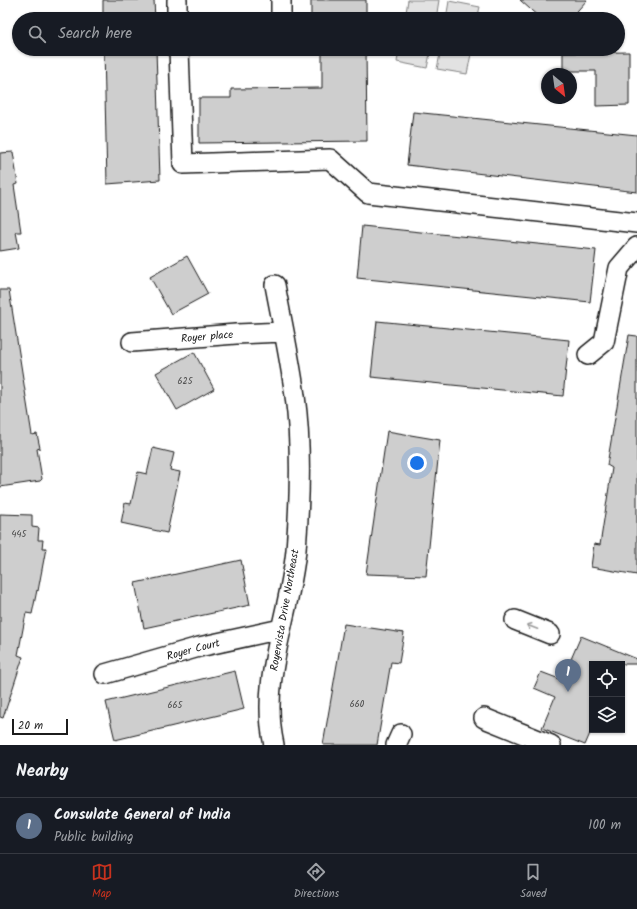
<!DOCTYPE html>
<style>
body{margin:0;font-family:Kalam,sans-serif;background:#242831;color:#f1f3f6}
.controls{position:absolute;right:12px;bottom:12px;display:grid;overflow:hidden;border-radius:0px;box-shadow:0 1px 3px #0004}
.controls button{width:36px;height:36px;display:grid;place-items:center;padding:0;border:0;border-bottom:1px solid #363941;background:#171b24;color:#f1f3f6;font:20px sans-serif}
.compass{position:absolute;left:541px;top:68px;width:36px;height:36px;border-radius:50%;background:#171b24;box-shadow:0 1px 3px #0004;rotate:151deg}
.scale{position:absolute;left:12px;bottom:10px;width:56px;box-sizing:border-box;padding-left:4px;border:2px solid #1c1c1c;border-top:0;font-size:11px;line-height:14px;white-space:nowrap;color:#1c1c1c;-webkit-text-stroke:3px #fff;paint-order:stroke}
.you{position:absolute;left:417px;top:463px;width:14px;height:14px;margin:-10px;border:3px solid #fff;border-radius:50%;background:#1a73e8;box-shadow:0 0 0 6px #1a73e833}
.badge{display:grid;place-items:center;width:26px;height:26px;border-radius:50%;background:#c8321e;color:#fff;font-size:13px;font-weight:700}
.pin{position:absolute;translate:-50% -33px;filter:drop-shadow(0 1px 2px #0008)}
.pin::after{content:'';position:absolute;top:21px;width:14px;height:12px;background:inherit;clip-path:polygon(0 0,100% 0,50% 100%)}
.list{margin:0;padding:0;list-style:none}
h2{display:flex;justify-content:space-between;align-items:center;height:52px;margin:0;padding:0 16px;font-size:17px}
h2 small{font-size:13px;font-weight:400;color:#9ea1a6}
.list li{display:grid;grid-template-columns:26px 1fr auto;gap:12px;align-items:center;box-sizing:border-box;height:56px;padding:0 16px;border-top:1px solid #363941}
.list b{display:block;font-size:15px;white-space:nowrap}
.list p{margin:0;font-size:13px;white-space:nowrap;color:#9ea1a6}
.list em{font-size:13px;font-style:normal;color:#9ea1a6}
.icon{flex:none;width:22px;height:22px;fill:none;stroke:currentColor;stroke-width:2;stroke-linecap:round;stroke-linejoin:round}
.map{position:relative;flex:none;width:637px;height:745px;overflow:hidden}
.search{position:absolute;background:#171b24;box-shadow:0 1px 3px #0004;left:12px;right:12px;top:12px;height:44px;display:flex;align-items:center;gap:10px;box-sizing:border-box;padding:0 14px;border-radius:22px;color:#9ea1a6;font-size:15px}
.sheet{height:108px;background:#171b24}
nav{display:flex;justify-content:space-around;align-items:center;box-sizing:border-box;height:56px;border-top:1px solid #363941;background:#171b24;font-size:11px;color:#9ea1a6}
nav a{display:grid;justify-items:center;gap:2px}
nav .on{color:#c8321e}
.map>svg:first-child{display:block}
.green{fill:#e2e2e2;stroke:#7f7f7f}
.building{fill:#cecece;stroke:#1c1c1c}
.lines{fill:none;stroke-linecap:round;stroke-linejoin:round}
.minor-casing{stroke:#1c1c1c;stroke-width:22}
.minor{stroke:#fff;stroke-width:19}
.oneway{stroke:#999}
.labels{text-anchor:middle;stroke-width:3;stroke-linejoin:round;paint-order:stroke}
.number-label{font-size:9px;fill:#484848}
.street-label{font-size:11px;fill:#1c1c1c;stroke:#fff}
</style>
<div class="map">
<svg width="637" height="745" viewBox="0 0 637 745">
<rect width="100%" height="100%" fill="#fff"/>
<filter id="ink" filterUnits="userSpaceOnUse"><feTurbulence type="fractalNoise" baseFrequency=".025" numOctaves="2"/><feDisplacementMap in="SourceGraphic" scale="8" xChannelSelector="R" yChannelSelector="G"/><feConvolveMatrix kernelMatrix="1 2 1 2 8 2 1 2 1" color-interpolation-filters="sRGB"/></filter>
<g filter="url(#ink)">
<path class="green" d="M 408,0 L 439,0 L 436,19 L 405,19 Z
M 449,1 L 480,7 L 477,19 L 446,19 Z
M 399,49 L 431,49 L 427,68 L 397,62 Z
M 441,49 L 472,49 L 467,74 L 437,69 Z"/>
<path class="building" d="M 103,0 L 154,0 L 155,19 L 103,19 Z
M 311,0 L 366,0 L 366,19 L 311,19 Z
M 520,0 L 587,0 L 570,19 L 541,19 Z
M 104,49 L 156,49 L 160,180 L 107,184 Z
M 322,49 L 366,49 L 367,141 L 199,143 L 199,98 L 231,98 L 231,89 L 322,88 Z
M 629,52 L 629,105 L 596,106 L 596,71 L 563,71 L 563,53 Z
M 413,112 L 637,135 L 637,192 L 407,165 Z
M 13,152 L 18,184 L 14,185 L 21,232 L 16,232 L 19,248 L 0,251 L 0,153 Z
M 362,226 L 596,250 L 590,302 L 357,278 Z
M 187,256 L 208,294 L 171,314 L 150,277 Z
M 0,290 L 9,290 L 32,435 L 37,434 L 40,448 L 37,449 L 42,479 L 40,481 L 0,487 Z
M 377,321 L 569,340 L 563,396 L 371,377 Z
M 629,335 L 637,336 L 637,575 L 591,567 L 594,544 L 600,545 L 612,468 L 607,465 Z
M 194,352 L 214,389 L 177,410 L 156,373 Z
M 387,431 L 440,440 L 426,576 L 366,574 Z
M 153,448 L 174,453 L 170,470 L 180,472 L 167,533 L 121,523 L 125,503 L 131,504 L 138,472 L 147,474 Z
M 0,514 L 32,515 L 32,527 L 39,528 L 38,540 L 43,540 L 42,548 L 46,548 L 38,591 L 37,590 L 32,614 L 26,613 L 18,655 L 23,657 L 3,718 L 0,717 Z
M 241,560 L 250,605 L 144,628 L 135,583 Z
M 344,624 L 404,633 L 399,663 L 391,662 L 377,745 L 323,745 Z
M 581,636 L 637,659 L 637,664 L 592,664 L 592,729 L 585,745 L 542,728 L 555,697 L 534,688 L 541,672 L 562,680 Z
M 235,671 L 244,709 L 115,740 L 106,702 Z"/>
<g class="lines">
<defs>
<path id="minor" d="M 177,0 L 177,19
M 281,0 L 281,19
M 179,49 L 183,164 L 330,159 L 368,193 L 637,223
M 132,342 L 236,334 L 283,332
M 588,355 L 604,342 L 619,268 L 637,247
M 515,620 L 550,634
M 105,674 L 199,647 L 281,629
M 484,718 L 551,745
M 274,745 C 259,679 290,616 296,550 C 300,499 302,447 295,396 C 290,359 282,322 275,285
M 396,745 L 401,734"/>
</defs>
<use href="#minor" class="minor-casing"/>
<use href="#minor" class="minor"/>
</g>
<defs><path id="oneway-shaft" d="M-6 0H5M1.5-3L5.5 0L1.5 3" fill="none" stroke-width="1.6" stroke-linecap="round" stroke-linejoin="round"/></defs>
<use class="oneway" href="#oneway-shaft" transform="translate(532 627) rotate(-159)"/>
</g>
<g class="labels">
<g class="number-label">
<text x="185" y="384">625</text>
<text x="19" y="537">445</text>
<text x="357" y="707">660</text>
<text x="175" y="708">665</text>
</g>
<g class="street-label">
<text transform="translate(207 336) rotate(-5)" y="4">Royer place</text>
<text transform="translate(284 610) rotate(-80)" y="4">Royervista Drive Northeast</text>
<text transform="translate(193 649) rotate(-15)" y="4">Royer Court</text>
</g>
</g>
</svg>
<div class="controls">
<button><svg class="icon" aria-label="locate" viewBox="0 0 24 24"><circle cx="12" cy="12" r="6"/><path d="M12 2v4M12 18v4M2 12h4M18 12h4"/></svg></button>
<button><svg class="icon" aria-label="layers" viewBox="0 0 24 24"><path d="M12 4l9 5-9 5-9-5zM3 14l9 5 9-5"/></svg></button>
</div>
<svg class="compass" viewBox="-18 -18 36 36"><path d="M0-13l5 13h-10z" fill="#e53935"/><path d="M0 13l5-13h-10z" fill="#9ea1a6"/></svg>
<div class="scale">20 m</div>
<div class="you"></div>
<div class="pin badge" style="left:568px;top:692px;background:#5c6f8a">1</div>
<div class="search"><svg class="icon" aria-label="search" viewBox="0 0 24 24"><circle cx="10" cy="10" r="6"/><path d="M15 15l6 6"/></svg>Search here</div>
</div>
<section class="sheet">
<h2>Nearby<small></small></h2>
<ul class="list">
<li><span class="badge" style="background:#5c6f8a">1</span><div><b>Consulate General of India</b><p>Public building</p></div><em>100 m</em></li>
</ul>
</section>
<nav>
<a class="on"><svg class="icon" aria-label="map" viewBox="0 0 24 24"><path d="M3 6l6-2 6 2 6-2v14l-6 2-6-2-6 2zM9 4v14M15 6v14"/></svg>Map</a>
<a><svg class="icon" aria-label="directions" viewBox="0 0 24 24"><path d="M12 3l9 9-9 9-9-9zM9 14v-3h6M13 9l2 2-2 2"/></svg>Directions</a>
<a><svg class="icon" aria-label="saved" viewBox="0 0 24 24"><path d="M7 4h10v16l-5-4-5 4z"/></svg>Saved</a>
</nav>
